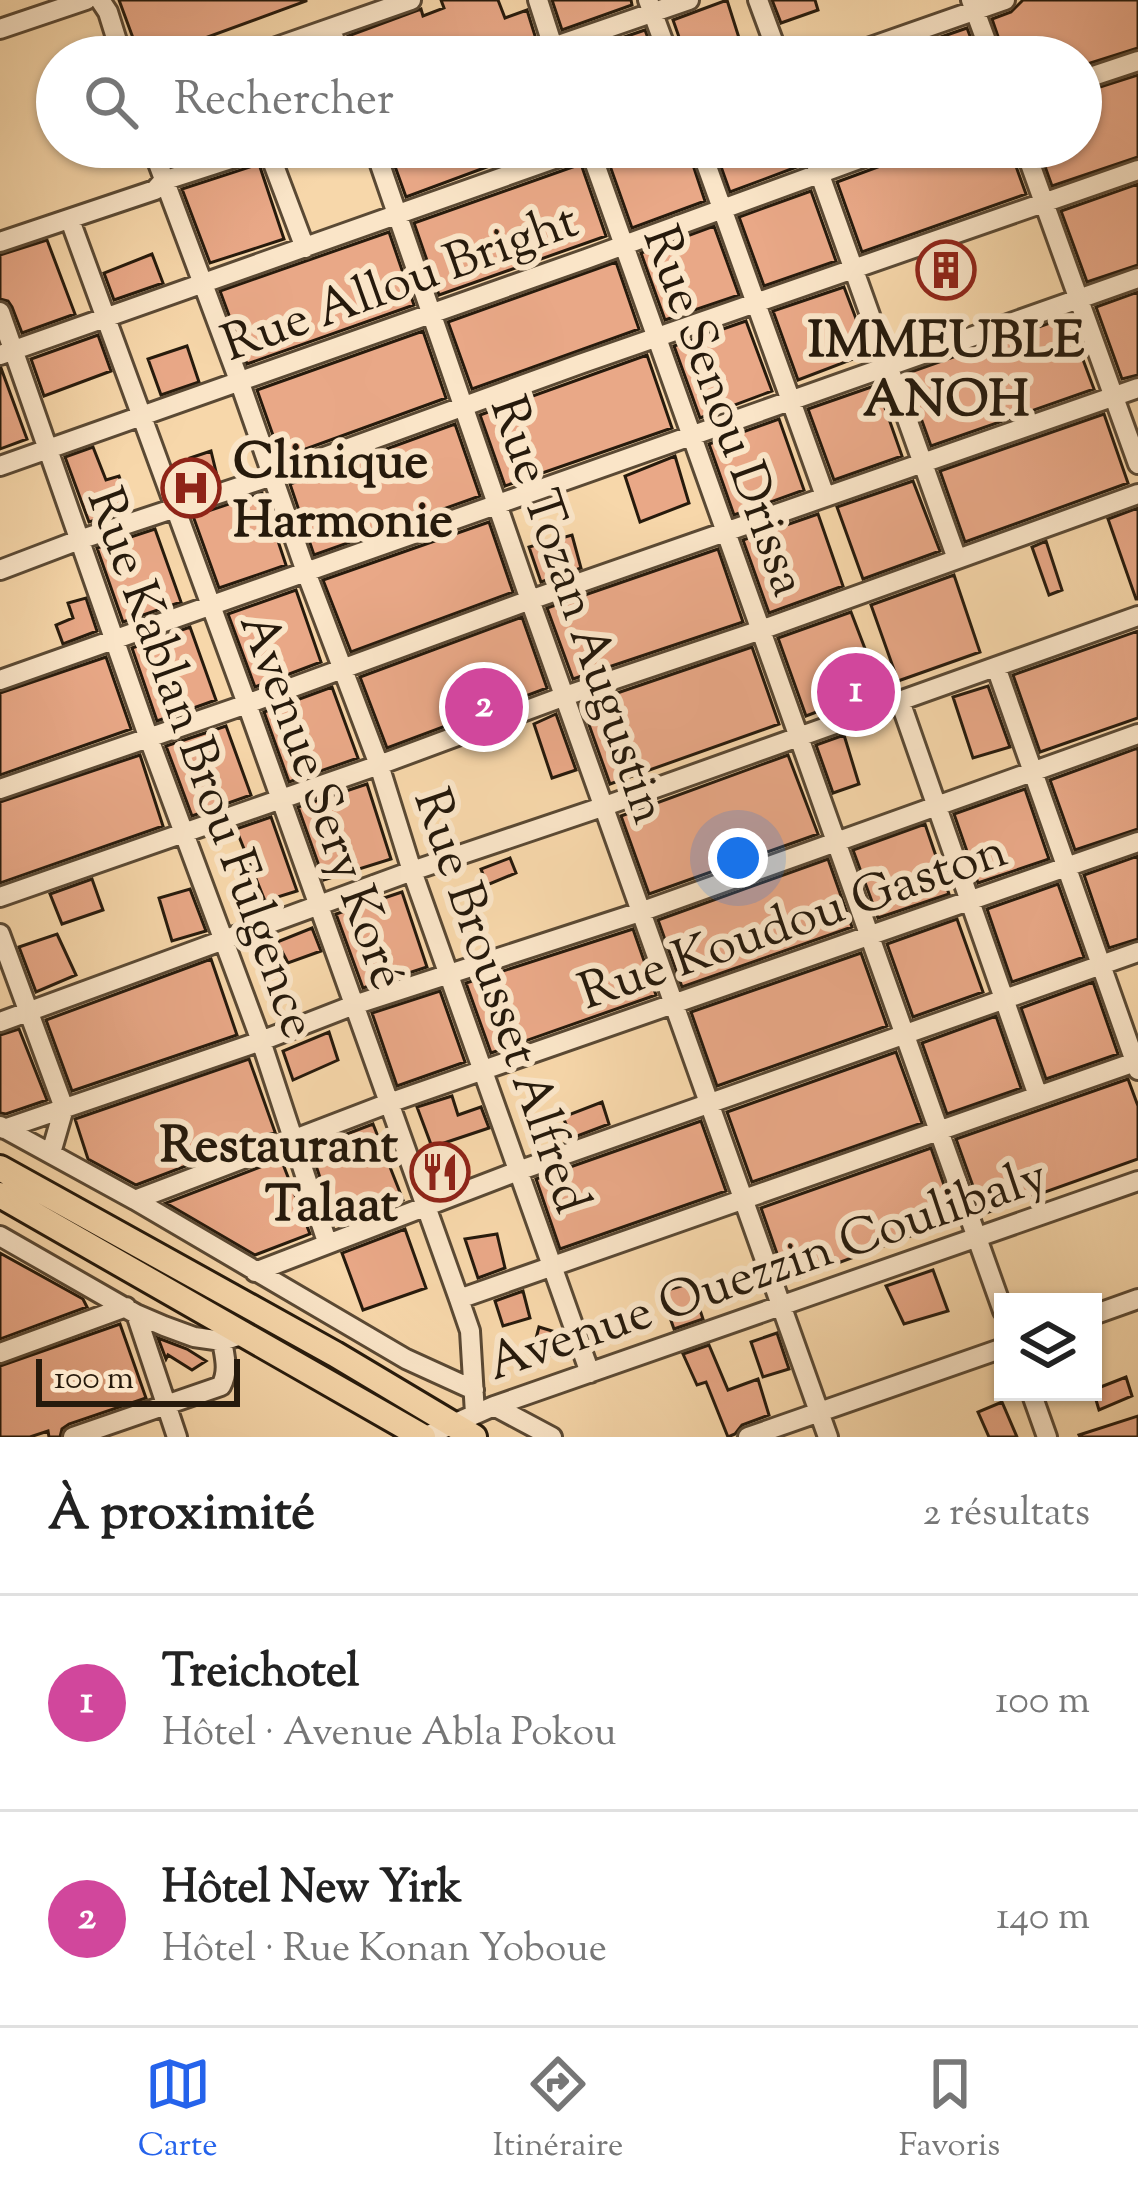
<!DOCTYPE html>
<html lang="fr">
<meta charset="utf-8">
<style>
body{margin:0;font-family:"Sorts Mill Goudy",serif;background:#f6f6f6;color:#222}
.controls{position:absolute;right:36px;bottom:36px;display:grid;overflow:hidden;border-radius:0px;box-shadow:0 3px 9px #0004}
.controls button{width:108px;height:108px;display:grid;place-items:center;padding:0;border:0;border-bottom:3px solid #e0e0e0;background:#fff;color:#222;font:60px sans-serif}
.scale{position:absolute;left:36px;bottom:30px;width:204px;box-sizing:border-box;padding-left:12px;border:6px solid #261a0c;border-top:0;font-size:33px;line-height:42px;white-space:nowrap;color:#261a0c;-webkit-text-stroke:9px #fae5c8;paint-order:stroke}
.you{position:absolute;left:738px;top:858px;width:42px;height:42px;margin:-30px;border:9px solid #fff;border-radius:50%;background:#1a73e8;box-shadow:0 0 0 18px #1a73e833}
.badge{display:grid;place-items:center;width:78px;height:78px;border-radius:50%;background:#2563eb;color:#fff;font-size:39px;font-weight:700}
.pin{position:absolute;translate:-50% -50%;border:6px solid #fff;box-shadow:0 3px 12px #0006}
.list{margin:0;padding:0;list-style:none}
h2{display:flex;justify-content:space-between;align-items:center;height:156px;margin:0;padding:0 48px;font-size:51px}
h2 small{font-size:39px;font-weight:400;color:#767676}
.list li{display:grid;grid-template-columns:78px 1fr auto;gap:36px;align-items:center;box-sizing:border-box;height:216px;padding:0 48px;border-top:3px solid #e0e0e0}
.list b{display:block;font-size:45px;white-space:nowrap}
.list p{margin:0;font-size:39px;white-space:nowrap;color:#767676}
.list em{font-size:39px;font-style:normal;color:#767676}
.icon{flex:none;width:66px;height:66px;fill:none;stroke:currentColor;stroke-width:2;stroke-linecap:round;stroke-linejoin:round}
.map{position:relative;flex:none;width:1138px;height:1437px;overflow:hidden}
.search{position:absolute;background:#fff;box-shadow:0 3px 9px #0004;left:36px;right:36px;top:36px;height:132px;display:flex;align-items:center;gap:30px;box-sizing:border-box;padding:0 42px;border-radius:66px;color:#767676;font-size:45px}
.sheet{height:588px;background:#fff}
nav{display:flex;justify-content:space-around;align-items:center;box-sizing:border-box;height:168px;border-top:3px solid #e0e0e0;background:#fff;font-size:33px;color:#767676}
nav a{display:grid;justify-items:center;gap:6px}
nav .on{color:#2563eb}
.map>svg:first-child{display:block}
.building{fill:#e9a887;stroke:#261a0c;stroke-width:3}
.lines{fill:none;stroke-linecap:round;stroke-linejoin:round}
.minor-casing{stroke:#5a4934;stroke-width:24}
.major-casing{stroke:#261a0c;stroke-width:30}
.minor{stroke:#fae5c8;stroke-width:18}
.major{stroke:#f7d7aa;stroke-width:24}
.labels{text-anchor:middle;stroke-width:12;stroke-linejoin:round;paint-order:stroke}
.street-label{font-size:51px;fill:#261a0c;stroke:#fae5c8}
.poi-label{font-size:51px;font-weight:bold;fill:#261a0c;stroke:#fae5c8}
</style>
<div class="map">
<svg width="1138" height="1437" viewBox="0 0 1138 1437">
<rect width="100%" height="100%" fill="#f7d7aa"/>
<filter id="stains"><feTurbulence type="fractalNoise" baseFrequency=".00167" numOctaves="4"/><feColorMatrix values="0 0 0 0 .2 0 0 0 0 .09 0 0 0 0 .02 0 0 0 .5 -.17"/></filter>
<radialGradient id="worn" r=".72"><stop offset=".6" stop-color="#630" stop-opacity="0"/><stop offset="1" stop-color="#630" stop-opacity=".3"/></radialGradient>
<path class="building" d="M 119,0 L 306,0 L 306,1 L 153,57 L 140,57 Z
M 441,0 L 498,0 L 505,18 L 527,10 L 536,39 L 519,45 L 511,55 L 505,57 L 354,57 L 348,36 L 421,9 L 423,16 L 444,8 Z
M 552,0 L 631,0 L 632,5 L 562,30 Z
M 727,0 L 740,41 L 686,57 L 673,20 Z
M 772,0 L 815,0 L 818,10 L 781,23 Z
M 1023,0 L 1138,0 L 1138,48 L 1081,66 L 1081,57 L 1005,57 L 992,19 L 1011,12 Z
M 967,28 L 978,57 L 883,57 Z
M 645,30 L 655,57 L 568,57 L 568,56 Z
M 1138,75 L 1138,157 L 1052,186 L 1038,147 L 1081,147 L 1081,93 Z
M 388,147 L 537,147 L 538,148 L 406,197 Z
M 610,147 L 687,147 L 705,201 L 632,228 L 604,149 Z
M 714,147 L 797,147 L 802,165 L 730,192 Z
M 905,147 L 1009,147 L 1026,194 L 862,252 L 837,182 L 897,160 L 903,155 Z
M 259,164 L 284,239 L 210,263 L 182,189 Z
M 581,164 L 606,236 L 439,295 L 414,223 Z
M 1138,184 L 1138,265 L 1087,282 L 1061,211 Z
M 811,191 L 836,261 L 764,286 L 739,217 Z
M 714,226 L 739,295 L 665,320 L 641,253 Z
M 389,232 L 414,305 L 247,364 L 220,291 Z
M 47,240 L 75,314 L 22,333 L 12,307 L 8,301 L 0,299 L 0,255 Z
M 953,249 L 965,286 L 939,293 L 928,257 Z
M 152,254 L 163,283 L 114,300 L 104,273 Z
M 616,262 L 639,329 L 472,389 L 448,322 Z
M 844,287 L 869,353 L 798,380 L 773,311 Z
M 1138,292 L 1138,375 L 1122,379 L 1096,307 Z
M 1067,317 L 1094,389 L 931,446 L 905,374 Z
M 746,321 L 772,391 L 700,418 L 674,346 Z
M 423,331 L 446,398 L 281,458 L 257,390 Z
M 98,335 L 111,371 L 44,396 L 31,359 Z
M 187,346 L 199,382 L 161,395 L 148,359 Z
M 647,355 L 672,428 L 505,486 L 480,415 Z
M 1,368 L 27,439 L 0,449 L 0,369 Z
M 877,385 L 902,456 L 834,480 L 808,409 Z
M 1104,414 L 1128,483 L 965,542 L 940,471 Z
M 779,419 L 804,490 L 734,515 L 709,444 Z
M 455,424 L 480,496 L 314,555 L 290,484 Z
M 93,447 L 106,480 L 119,476 L 131,509 L 89,522 L 65,457 Z
M 211,451 L 218,480 L 199,486 L 190,458 Z
M 675,456 L 689,503 L 640,522 L 625,476 Z
M 913,481 L 940,551 L 863,579 L 837,507 Z
M 262,493 L 286,565 L 219,588 L 193,516 Z
M 1138,508 L 1138,599 L 1136,599 L 1108,519 Z
M 818,514 L 843,586 L 769,613 L 743,540 Z
M 489,522 L 513,592 L 351,652 L 323,580 Z
M 155,529 L 181,602 L 123,622 L 97,548 Z
M 572,535 L 581,568 L 541,582 L 529,547 Z
M 1046,541 L 1062,590 L 1049,595 L 1032,547 Z
M 718,549 L 743,622 L 573,679 L 547,608 Z
M 954,575 L 980,652 L 898,681 L 871,605 Z
M 296,590 L 321,662 L 255,687 L 228,614 Z
M 86,598 L 97,631 L 63,644 L 56,625 L 73,618 L 68,603 Z
M 851,612 L 880,688 L 806,716 L 778,638 Z
M 522,617 L 547,688 L 387,748 L 360,677 Z
M 190,627 L 216,700 L 157,721 L 132,648 Z
M 1138,631 L 1138,718 L 1040,752 L 1013,675 Z
M 752,647 L 779,724 L 610,784 L 582,705 Z
M 106,657 L 131,729 L 0,775 L 0,693 Z
M 988,686 L 1010,747 L 973,758 L 953,697 Z
M 332,687 L 358,758 L 289,782 L 264,712 Z
M 556,714 L 576,770 L 552,778 L 534,724 Z
M 226,726 L 251,795 L 192,816 L 166,746 Z
M 844,735 L 859,784 L 833,793 L 816,745 Z
M 1138,748 L 1138,829 L 1075,850 L 1050,780 Z
M 140,755 L 163,826 L 0,883 L 0,802 Z
M 788,755 L 818,834 L 649,894 L 621,816 Z
M 367,784 L 391,859 L 324,880 L 298,807 Z
M 1025,789 L 1049,859 L 978,883 L 954,814 Z
M 271,817 L 297,891 L 265,901 L 236,829 Z
M 925,824 L 949,894 L 878,918 L 853,850 Z
M 1138,856 L 1138,939 L 1109,948 L 1084,875 Z
M 510,858 L 516,873 L 487,885 L 481,869 Z
M 828,859 L 852,927 L 682,987 L 658,920 Z
M 92,879 L 103,910 L 62,924 L 50,894 Z
M 1058,884 L 1084,957 L 1012,982 L 987,909 Z
M 190,889 L 206,931 L 172,941 L 159,898 Z
M 402,892 L 427,967 L 363,988 L 336,914 Z
M 957,919 L 983,992 L 913,1017 L 887,944 Z
M 312,928 L 321,951 L 288,963 L 277,942 Z
M 633,929 L 656,995 L 491,1053 L 466,983 Z
M 57,934 L 76,975 L 36,992 L 19,947 Z
M 861,953 L 887,1026 L 717,1086 L 691,1012 Z
M 211,959 L 237,1035 L 72,1091 L 46,1020 Z
M 1093,982 L 1118,1054 L 1046,1079 L 1021,1008 Z
M 440,991 L 465,1062 L 397,1086 L 372,1013 Z
M 996,1016 L 1021,1088 L 947,1114 L 922,1043 Z
M 19,1029 L 47,1100 L 6,1114 L 0,1113 L 0,1035 Z
M 329,1032 L 338,1060 L 293,1080 L 283,1051 Z
M 896,1052 L 922,1123 L 752,1182 L 727,1112 Z
M 249,1059 L 275,1132 L 136,1185 L 88,1159 L 75,1119 Z
M 1128,1079 L 1138,1106 L 1138,1159 L 983,1214 L 956,1139 Z
M 452,1096 L 458,1115 L 481,1107 L 489,1128 L 432,1147 L 417,1107 Z
M 602,1102 L 609,1124 L 572,1138 L 563,1117 Z
M 701,1121 L 726,1191 L 560,1249 L 536,1179 Z
M 373,1124 L 403,1200 L 335,1222 L 310,1148 Z
M 931,1148 L 956,1219 L 787,1282 L 761,1208 Z
M 281,1159 L 310,1234 L 255,1255 L 166,1203 Z
M 405,1229 L 426,1288 L 363,1310 L 342,1253 Z
M 497,1234 L 505,1268 L 478,1278 L 465,1239 Z
M 0,1253 L 83,1299 L 87,1307 L 0,1339 Z
M 933,1270 L 948,1311 L 904,1324 L 886,1286 Z
M 691,1283 L 703,1319 L 674,1329 L 661,1292 Z
M 523,1291 L 530,1318 L 503,1326 L 495,1301 Z
M 120,1324 L 146,1398 L 69,1424 L 62,1429 L 60,1437 L 49,1437 L 48,1431 L 30,1437 L 0,1437 L 0,1366 Z
M 539,1327 L 562,1334 L 567,1348 L 564,1359 L 533,1350 Z
M 777,1333 L 789,1369 L 763,1377 L 751,1342 Z
M 158,1338 L 187,1349 L 206,1361 L 192,1370 L 168,1355 L 166,1359 Z
M 709,1345 L 728,1390 L 758,1379 L 769,1415 L 742,1425 L 735,1434 L 728,1437 L 706,1382 L 697,1385 L 683,1354 Z
M 1126,1377 L 1132,1396 L 1099,1410 L 1093,1390 Z
M 1002,1402 L 1017,1437 L 989,1437 L 978,1412 Z
M 1138,1416 L 1138,1437 L 1080,1437 L 1079,1435 Z"/>
<g class="lines">
<defs>
<path id="minor" d="M 100,0 L 108,12 L 122,57
M 538,0 L 555,53
M 648,0 L 669,57
M 758,0 L 779,57
M 971,0 L 992,57
M 0,29 L 86,0
M 331,30 L 341,57
M 248,57 L 411,0
M 524,57 L 689,0
M 842,57 L 1005,0
M 1081,80 L 1138,61
M 152,147 L 240,383 L 306,572 L 379,765 L 412,871 L 590,1373
M 267,147 L 305,248
M 374,147 L 530,600 L 828,1437
M 589,147 L 1003,1311
M 700,147 L 825,496
M 810,147 L 957,559
M 1024,147 L 1138,464
M 70,220 L 247,704 L 459,1299 L 470,1331 L 475,1414
M 0,242 L 155,190 L 163,181 L 268,147
M 0,312 L 148,736 L 261,1041 L 327,1242
M 0,355 L 588,147
M 0,466 L 586,259 L 892,147
M 0,570 L 79,540 L 272,476 L 580,364 L 1138,170
M 996,667 L 1138,1070
M 0,680 L 1138,278
M 900,701 L 1038,1096
M 0,789 L 247,704 L 530,600 L 1138,388
M 0,897 L 379,765 L 565,696 L 761,630 L 1138,494
M 0,934 L 64,1108 L 51,1153
M 0,1022 L 412,871 L 605,806 L 1138,616
M 0,1126 L 135,1200 L 406,1359 L 474,1390
M 4,1129 L 261,1041 L 354,1005 L 643,911 L 1138,734
M 135,1200 L 389,1103 L 1138,842
M 0,1236 L 136,1314 L 164,1326 L 194,1337 L 222,1341 L 245,1334
M 255,1272 L 518,1171 L 1138,952
M 459,1299 L 1138,1061
M 136,1314 L 177,1437
M 1093,1315 L 1138,1299
M 0,1353 L 126,1307
M 1031,1392 L 1047,1437
M 494,1406 L 552,1437
M 73,1437 L 221,1386 C 229,1371 225,1358 222,1341
M 424,1437 L 494,1406 L 1138,1181
M 748,1437 L 1003,1348"/>
<path id="major" d="M 0,1168 L 335,1354 L 474,1437
M 0,1195 L 423,1437"/>
</defs>
<use href="#minor" class="minor-casing"/>
<use href="#major" class="major-casing"/>
<use href="#minor" class="minor"/>
<use href="#major" class="major"/>
</g>
<defs>
<symbol id="building-ring" viewBox="-11 -11 22 22"><circle r="9.5" fill="#fae5c8" stroke="#8f2418" stroke-width="1.5"/><path d="M-4-6H4V6H1V3H-1V6H-4ZM-2.5-4.3h1.7v1.8h-1.7ZM.8-4.3h1.7v1.8H.8ZM-2.5-1h1.7V.8h-1.7ZM.8-1h1.7V.8H.8Z" fill="#8f2418"/></symbol>
<symbol id="hospital-ring" viewBox="-11 -11 22 22"><circle r="9.5" fill="#fae5c8" stroke="#8f2418" stroke-width="1.5"/><path d="M-5-5h3v3.5h4V-5h3V5h-3V1.5h-4V5h-3Z" fill="#8f2418"/></symbol>
<symbol id="restaurant-ring" viewBox="-11 -11 22 22"><circle r="9.5" fill="#fae5c8" stroke="#8f2418" stroke-width="1.5"/><path d="M-5-6h1v4h1v-4h1v4h1v-4h1v5L-1.5 .5V6h-2V.5L-5-1ZM5-6V6H3V1.5H1.5Q1.5-4 5-6Z" fill="#8f2418"/></symbol>
</defs>
<g fill-rule="evenodd">
<use href="#building-ring" x="913" y="237" width="66" height="66"/>
<use href="#hospital-ring" x="158" y="455" width="66" height="66"/>
<use href="#restaurant-ring" x="407" y="1139" width="66" height="66"/>
</g>
<g class="labels">
<g class="street-label">
<text transform="translate(399 280) rotate(-20)" y="18">Rue Allou Bright</text>
<text transform="translate(727 410) rotate(70)" y="18">Rue Senou Drissa</text>
<text transform="translate(581 609) rotate(71)" y="18">Rue Tozan Augustin</text>
<text transform="translate(204 762) rotate(70)" y="18">Rue Kablan Brou Fulgence</text>
<text transform="translate(325 800) rotate(70)" y="18">Avenue Sery Koré</text>
<text transform="translate(792 919) rotate(-19)" y="18">Rue Koudou Gaston</text>
<text transform="translate(504 1000) rotate(71)" y="18">Rue Brousset Alfred</text>
<text transform="translate(766 1267) rotate(-19)" y="18">Avenue Ouezzin Coulibaly</text>
</g>
<g class="poi-label">
<text x="946" y="356">IMMEUBLE<tspan x="946" dy="59">ANOH</tspan></text>
<text x="233" y="477" text-anchor="start">Clinique<tspan x="233" dy="59">Harmonie</tspan></text>
<text x="398" y="1161" text-anchor="end">Restaurant<tspan x="398" dy="59">Talaat</tspan></text>
</g>
</g>
<rect width="100%" height="100%" filter="url(#stains)"/>
<rect width="100%" height="100%" fill="url(#worn)"/>
</svg>
<div class="controls">
<button><svg class="icon" aria-label="layers" viewBox="0 0 24 24"><path d="M12 4l9 5-9 5-9-5zM3 14l9 5 9-5"/></svg></button>
</div>
<div class="scale">100 m</div>
<div class="you"></div>
<div class="pin badge" style="left:856px;top:692px;background:#d1479c">1</div>
<div class="pin badge" style="left:484px;top:707px;background:#d1479c">2</div>
<div class="search"><svg class="icon" aria-label="search" viewBox="0 0 24 24"><circle cx="10" cy="10" r="6"/><path d="M15 15l6 6"/></svg>Rechercher</div>
</div>
<section class="sheet">
<h2>À proximité<small>2 résultats</small></h2>
<ul class="list">
<li><span class="badge" style="background:#d1479c">1</span><div><b>Treichotel</b><p>Hôtel · Avenue Abla Pokou</p></div><em>100 m</em></li>
<li><span class="badge" style="background:#d1479c">2</span><div><b>Hôtel New Yirk</b><p>Hôtel · Rue Konan Yoboue</p></div><em>140 m</em></li>
</ul>
</section>
<nav>
<a class="on"><svg class="icon" aria-label="map" viewBox="0 0 24 24"><path d="M3 6l6-2 6 2 6-2v14l-6 2-6-2-6 2zM9 4v14M15 6v14"/></svg>Carte</a>
<a><svg class="icon" aria-label="directions" viewBox="0 0 24 24"><path d="M12 3l9 9-9 9-9-9zM9 14v-3h6M13 9l2 2-2 2"/></svg>Itinéraire</a>
<a><svg class="icon" aria-label="saved" viewBox="0 0 24 24"><path d="M7 4h10v16l-5-4-5 4z"/></svg>Favoris</a>
</nav>
